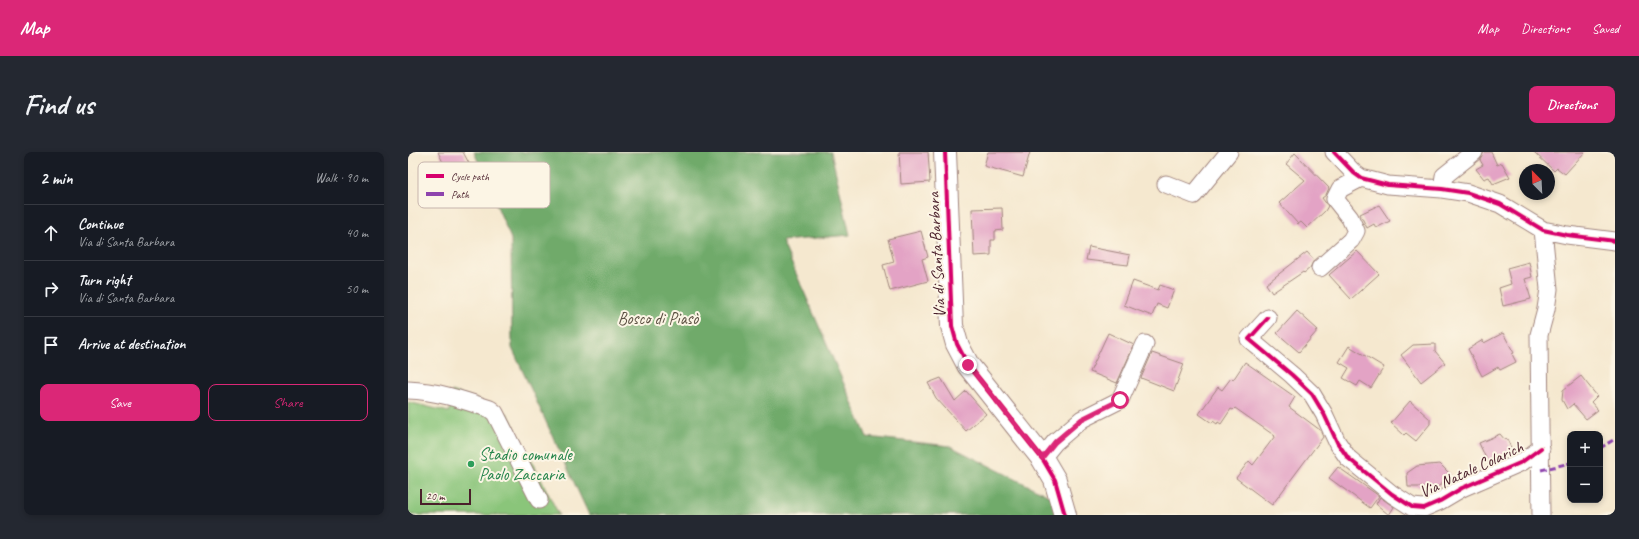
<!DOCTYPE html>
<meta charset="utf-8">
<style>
body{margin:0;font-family:Caveat,sans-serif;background:#242831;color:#f1f3f6}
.controls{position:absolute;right:12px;bottom:12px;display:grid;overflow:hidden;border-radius:8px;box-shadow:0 2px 6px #0003}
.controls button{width:36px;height:36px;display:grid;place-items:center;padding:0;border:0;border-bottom:1px solid #363941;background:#171b24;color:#f1f3f6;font:20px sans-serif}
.compass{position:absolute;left:1111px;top:12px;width:36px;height:36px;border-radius:50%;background:#171b24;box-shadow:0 2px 6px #0003;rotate:336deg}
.scale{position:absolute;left:12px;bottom:10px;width:51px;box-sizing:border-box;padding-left:4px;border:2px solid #4a1f2b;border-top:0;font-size:11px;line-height:14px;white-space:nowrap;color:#4a1f2b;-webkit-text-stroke:3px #fcf5e5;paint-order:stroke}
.stop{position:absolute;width:12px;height:12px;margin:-9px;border:3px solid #db2777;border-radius:50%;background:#fff}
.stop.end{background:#db2777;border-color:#fff;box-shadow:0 1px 4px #0008}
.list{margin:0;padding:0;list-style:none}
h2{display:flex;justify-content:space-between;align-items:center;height:52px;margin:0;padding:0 16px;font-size:17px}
h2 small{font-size:13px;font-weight:400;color:#9ea1a6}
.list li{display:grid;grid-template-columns:26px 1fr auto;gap:12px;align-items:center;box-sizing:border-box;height:56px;padding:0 16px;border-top:1px solid #363941}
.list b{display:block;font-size:15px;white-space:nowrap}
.list p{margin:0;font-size:13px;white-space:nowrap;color:#9ea1a6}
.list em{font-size:13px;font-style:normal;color:#9ea1a6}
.actions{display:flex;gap:8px;padding:12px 16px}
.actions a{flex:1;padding:9px 0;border:1px solid #db2777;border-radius:8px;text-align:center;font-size:14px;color:#db2777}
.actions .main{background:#db2777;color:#fff}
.icon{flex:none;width:22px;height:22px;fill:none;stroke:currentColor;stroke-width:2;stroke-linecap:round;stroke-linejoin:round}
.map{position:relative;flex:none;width:1207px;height:363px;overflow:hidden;border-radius:8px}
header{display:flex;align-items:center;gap:24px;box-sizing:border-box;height:56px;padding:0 20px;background:#db2777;color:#fff}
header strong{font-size:19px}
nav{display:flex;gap:22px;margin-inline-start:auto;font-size:14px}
.intro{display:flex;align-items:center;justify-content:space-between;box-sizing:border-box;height:96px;padding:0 24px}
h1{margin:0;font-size:28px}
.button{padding:10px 18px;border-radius:8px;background:#db2777;color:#fff;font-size:14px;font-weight:700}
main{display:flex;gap:24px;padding:0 24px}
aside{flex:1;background:#171b24;border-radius:8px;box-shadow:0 2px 6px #0003}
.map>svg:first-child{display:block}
.green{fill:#8ac57a;stroke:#6a7252}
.forest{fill:#6faa6a;stroke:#5c644a}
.building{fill:#e3a3c5}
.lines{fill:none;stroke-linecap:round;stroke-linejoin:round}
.street-casing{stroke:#a0847d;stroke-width:19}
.secondary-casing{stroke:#a0847d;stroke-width:24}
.street{stroke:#fff;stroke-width:17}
.secondary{stroke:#fff;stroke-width:22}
.quiet{stroke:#8e44ad;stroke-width:3;stroke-dasharray:6 3;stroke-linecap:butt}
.cycleway-casing{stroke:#fcf5e5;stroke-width:6}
.cycleway{stroke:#d6006c;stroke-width:4}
.route{stroke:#db2777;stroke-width:5}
.leisure-dot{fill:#2e9e5b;stroke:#fcf5e5;stroke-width:1.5}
.labels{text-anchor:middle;stroke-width:4;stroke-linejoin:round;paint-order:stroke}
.street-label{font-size:17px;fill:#4a1f2b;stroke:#fcf5e5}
.park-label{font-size:17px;fill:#5d5143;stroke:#fcf5e5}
.leisure-label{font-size:17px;fill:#27864d;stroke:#fcf5e5;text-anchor:start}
.key{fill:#fcf5e5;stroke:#c7b5ad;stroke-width:1}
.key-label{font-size:11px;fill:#4a1f2b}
</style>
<header>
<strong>Map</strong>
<nav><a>Map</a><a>Directions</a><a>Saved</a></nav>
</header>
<div class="intro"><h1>Find us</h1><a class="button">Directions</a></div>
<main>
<aside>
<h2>2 min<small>Walk · 90 m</small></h2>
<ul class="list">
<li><svg class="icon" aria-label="ahead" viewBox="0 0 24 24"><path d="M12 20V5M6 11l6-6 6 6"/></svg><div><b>Continue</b><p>Via di Santa Barbara</p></div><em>40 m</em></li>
<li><svg class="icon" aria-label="right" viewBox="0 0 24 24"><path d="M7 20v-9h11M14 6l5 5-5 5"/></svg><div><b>Turn right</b><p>Via di Santa Barbara</p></div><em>50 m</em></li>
<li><svg class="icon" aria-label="arrive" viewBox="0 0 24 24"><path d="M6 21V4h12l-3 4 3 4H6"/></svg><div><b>Arrive at destination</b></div></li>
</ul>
<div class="actions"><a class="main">Save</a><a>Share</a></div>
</aside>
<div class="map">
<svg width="1207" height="363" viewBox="0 0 1207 363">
<rect width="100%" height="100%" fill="#fcf5e5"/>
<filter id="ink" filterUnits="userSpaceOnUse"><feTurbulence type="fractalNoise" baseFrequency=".025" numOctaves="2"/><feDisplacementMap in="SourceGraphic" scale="8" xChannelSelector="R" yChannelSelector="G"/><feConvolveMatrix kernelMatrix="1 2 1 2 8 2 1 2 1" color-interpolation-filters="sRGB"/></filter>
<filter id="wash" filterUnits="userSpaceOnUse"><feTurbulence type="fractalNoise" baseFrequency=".012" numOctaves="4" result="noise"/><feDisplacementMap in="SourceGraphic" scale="16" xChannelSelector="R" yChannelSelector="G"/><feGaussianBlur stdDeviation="0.9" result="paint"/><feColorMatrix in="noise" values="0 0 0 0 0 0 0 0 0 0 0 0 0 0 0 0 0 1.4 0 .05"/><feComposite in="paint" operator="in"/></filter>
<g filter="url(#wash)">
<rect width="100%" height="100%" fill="#f5e8cf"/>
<path class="green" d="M 44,239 L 71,248 L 100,262 L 151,363 L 0,363 L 0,250 L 41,260 Z"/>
<path class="forest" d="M 66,0 L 423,0 L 442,83 L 374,89 L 459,285 L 542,294 L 655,351 L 666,363 L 181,363 L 104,196 L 103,87 Z"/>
<g id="blocks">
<path class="building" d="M 30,0 L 55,0 L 74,36 L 52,46 Z
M 491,0 L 520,0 L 522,30 L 493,32 Z
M 580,0 L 622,0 L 615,25 L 576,14 Z
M 1076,0 L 1083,0 L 1089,13 L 1094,11 L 1102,25 L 1085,32 L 1081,25 L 1076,27 L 1068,17 L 1075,13 L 1072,8 Z
M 1126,0 L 1177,0 L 1157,22 L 1149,16 L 1146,19 Z
M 887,1 L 921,36 L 918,43 L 914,46 L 920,54 L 917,59 L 899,76 L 893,70 L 890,72 L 871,51 L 897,28 L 878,12 Z
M 971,53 L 982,69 L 968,76 L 966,72 L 959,76 L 952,62 Z
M 594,56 L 595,78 L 587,79 L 587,88 L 583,88 L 583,103 L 566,104 L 564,57 Z
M 513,79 L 520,105 L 514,107 L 520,129 L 482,139 L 475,113 L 486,110 L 480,87 Z
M 681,95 L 722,103 L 720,113 L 678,108 Z
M 949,99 L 971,122 L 943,147 L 921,123 Z
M 899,100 L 906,108 L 902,116 L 896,121 L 895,120 L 864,141 L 858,132 Z
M 1121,110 L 1124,125 L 1117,127 L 1123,147 L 1095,154 L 1091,136 L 1103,132 L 1099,116 Z
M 725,129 L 750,138 L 752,133 L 766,138 L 759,156 L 749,152 L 744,164 L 716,153 Z
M 889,159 L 910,178 L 891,200 L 869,181 Z
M 700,181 L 726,193 L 709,231 L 682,220 Z
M 1095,181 L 1106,201 L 1104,202 L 1108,210 L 1092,218 L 1090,215 L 1074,224 L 1060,197 L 1075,188 L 1076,191 Z
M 1027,192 L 1027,199 L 1037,211 L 1013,230 L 993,203 L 1005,193 Z
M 941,194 L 976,215 L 963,236 L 952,229 L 949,234 L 935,226 L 941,216 L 931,210 Z
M 744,201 L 776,212 L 766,239 L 733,226 Z
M 837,210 L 887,245 L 881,255 L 912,278 L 915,285 L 864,353 L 828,326 L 841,309 L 845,313 L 867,284 L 827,256 L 825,258 L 823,257 L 813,272 L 810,270 L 809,272 L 805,269 L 804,271 L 791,262 L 810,235 L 814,238 L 823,226 L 825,228 Z
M 1173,224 L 1189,244 L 1183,250 L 1190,258 L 1178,267 L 1165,252 L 1159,257 L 1154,248 L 1155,238 Z
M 533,226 L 547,249 L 558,239 L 578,262 L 558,279 L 528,246 L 520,231 Z
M 1002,249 L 1022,267 L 1022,272 L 1008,289 L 998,281 L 996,283 L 983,271 Z
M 1092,282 L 1097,288 L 1099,287 L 1105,300 L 1080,311 L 1071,291 Z
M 1032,312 L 1042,322 L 1027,338 L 1024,335 L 1000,335 L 999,321 L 1009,314 Z
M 930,315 L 971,344 L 962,356 L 921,326 Z
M 972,345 L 986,355 L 981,363 L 968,352 Z"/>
</g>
</g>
<g filter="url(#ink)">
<use href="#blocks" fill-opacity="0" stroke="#a0847d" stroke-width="1"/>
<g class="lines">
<defs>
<path id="street" d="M 926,0 L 946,21 L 953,26 L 980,33 L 1034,37 L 1060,41 L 1092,52 L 1135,78 L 1159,83 L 1207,89
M 758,32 L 786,43 L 821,0
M 1034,37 L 1036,24 L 1066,0
M 912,116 L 943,88 L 948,79 L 942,66 L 927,47 L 932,37 L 953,26
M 860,166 L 841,187 L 884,223 L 904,242 L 916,262 L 929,290 L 940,306 L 984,342 L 1004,355 L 1016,356 L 1032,349 L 1054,336 L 1114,310 L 1133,296
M 0,238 C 29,239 55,248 82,257 L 87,261 L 131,348
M 634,306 L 647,290 L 674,267 L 712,248 L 737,192
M 1133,363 L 1131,183 L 1138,157 L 1141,137 L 1135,78"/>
<path id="secondary" d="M 537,0 L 544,174 L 549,192 L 560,213 L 634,306 L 647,328 L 657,363"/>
</defs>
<use href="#street" class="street-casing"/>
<use href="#secondary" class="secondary-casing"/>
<use href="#street" class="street"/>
<use href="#secondary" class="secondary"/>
<path class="quiet" d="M 1192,296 L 1207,287
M 1133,318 L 1162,311"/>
<defs>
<path id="cycleway" d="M 537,0 L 544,174 L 549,192 L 560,213 L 634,306 L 647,328 L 657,363
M 926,0 L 946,21 L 953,26 L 980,33 L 1034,37 L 1060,41 L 1092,52 L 1135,78 L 1159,83 L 1207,89
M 860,166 L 841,187 L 884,223 L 904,242 L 916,262 L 929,290 L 940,306 L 984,342 L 1004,355 L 1016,356 L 1032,349 L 1054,336 L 1114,310 L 1133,296"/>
</defs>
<use href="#cycleway" class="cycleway-casing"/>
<use href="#cycleway" class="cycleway"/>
</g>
</g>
<g class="lines" filter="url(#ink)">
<path class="route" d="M 560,213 L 634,306 L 647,290 L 674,267 L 712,248"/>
</g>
<circle class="leisure-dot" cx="63" cy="312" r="4"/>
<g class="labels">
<g class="street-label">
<text transform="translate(528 103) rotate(-93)" y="6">Via di Santa Barbara</text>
<text transform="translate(1063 317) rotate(-25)" y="6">Via Natale Colarich</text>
</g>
<g class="park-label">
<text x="250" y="172">Bosco di Piasò</text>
</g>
<g class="leisure-label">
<text x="71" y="308">Stadio comunale<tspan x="71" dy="20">Paolo Zaccaria</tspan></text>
</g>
</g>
<rect x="10" y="10" width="132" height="46" rx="6" class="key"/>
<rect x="18" y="22" width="18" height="4" fill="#d6006c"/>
<rect x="18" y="40" width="18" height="4" fill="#8e44ad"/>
<g class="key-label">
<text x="43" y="28">Cycle path</text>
<text x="43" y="46">Path</text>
</g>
</svg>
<div class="controls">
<button>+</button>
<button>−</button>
</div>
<svg class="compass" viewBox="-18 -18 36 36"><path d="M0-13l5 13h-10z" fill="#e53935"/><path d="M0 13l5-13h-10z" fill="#9ea1a6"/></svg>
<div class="scale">20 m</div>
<div class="stop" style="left:712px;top:248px"></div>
<div class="stop end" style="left:560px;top:213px"></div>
</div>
</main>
